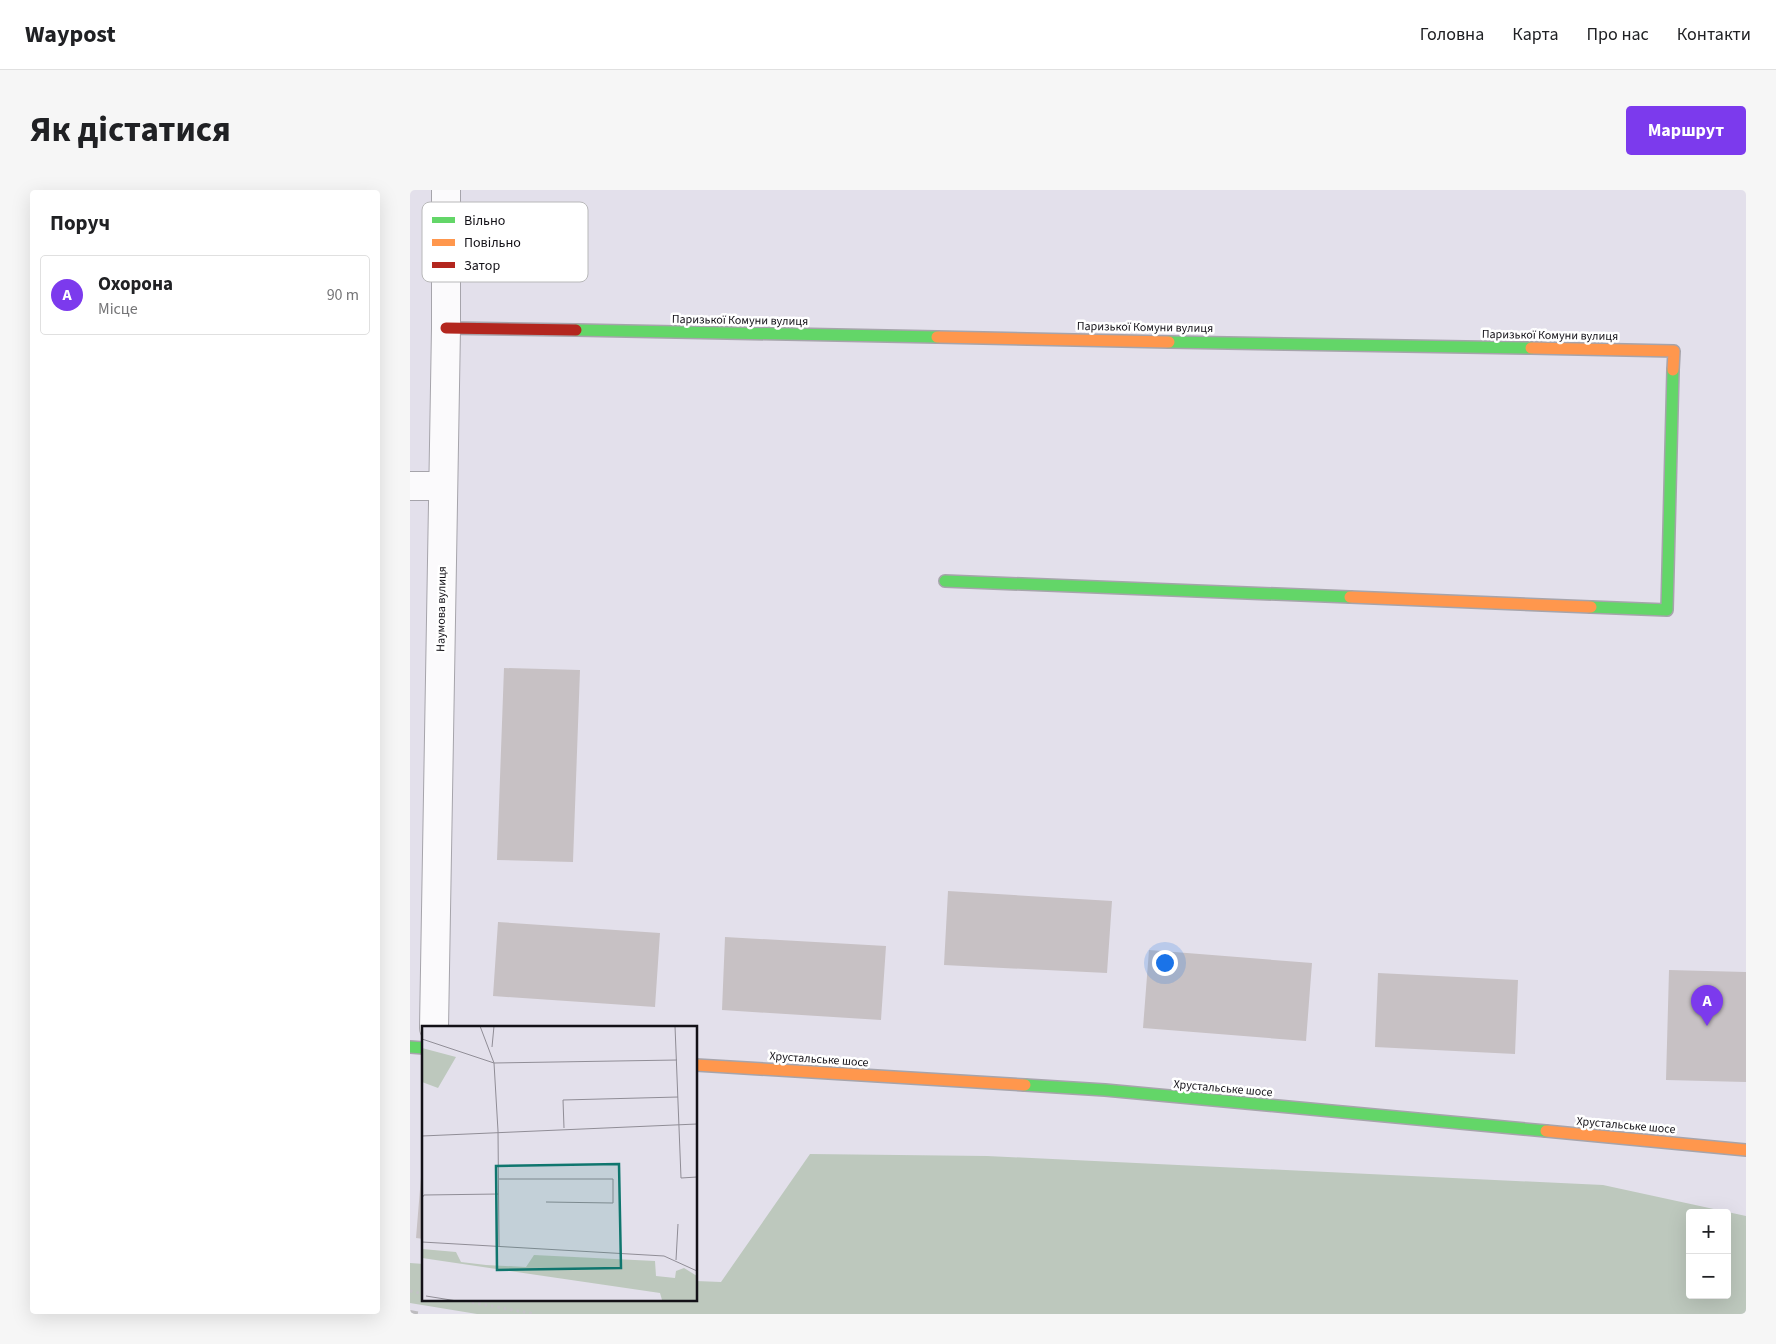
<!DOCTYPE html>
<html lang="uk">
<meta charset="utf-8">
<style>
body{margin:0;font-family:"Source Sans 3",sans-serif;background:#f6f6f6;color:#202124}
.controls{position:absolute;right:15px;bottom:15px;display:grid;overflow:hidden;border-radius:5px;box-shadow:0 5px 20px #0002}
.controls button{width:45px;height:45px;display:grid;place-items:center;padding:0;border:0;border-bottom:1px solid #e0e0e0;background:#fff;color:#202124;font:25px sans-serif}
.you{position:absolute;left:754px;top:772px;width:18px;height:18px;margin:-12px;border:4px solid #fff;border-radius:50%;background:#1a73e8;box-shadow:0 0 0 8px #1a73e833}
.badge{display:grid;place-items:center;width:32px;height:32px;border-radius:50%;background:#7c3aed;color:#fff;font-size:16px;font-weight:700}
.pin{position:absolute;translate:-50% -41px;filter:drop-shadow(0 1px 2px #0008)}
.pin::after{content:'';position:absolute;top:26px;width:18px;height:15px;background:inherit;clip-path:polygon(0 0,100% 0,50% 100%)}
.list{margin:0;padding:0;list-style:none}
h2{display:flex;justify-content:space-between;align-items:center;height:65px;margin:0;padding:0 20px;font-size:21px}
h2 small{font-size:16px;font-weight:400;color:#757577}
.list li{display:grid;grid-template-columns:32px 1fr auto;gap:15px;align-items:center;box-sizing:border-box;height:80px;margin:0 10px 10px;padding:0 10px;border:1px solid #e0e0e0;border-radius:5px}
.list b{display:block;font-size:19px;white-space:nowrap}
.list p{margin:0;font-size:16px;white-space:nowrap;color:#757577}
.list em{font-size:16px;font-style:normal;color:#757577}
.map{position:relative;flex:none;width:1336px;height:1124px;overflow:hidden;border-radius:5px}
header{display:flex;align-items:center;gap:30px;box-sizing:border-box;height:70px;padding:0 25px;background:#fff;border-bottom:1px solid #e0e0e0}
header strong{font-size:24px}
nav{display:flex;gap:28px;margin-inline-start:auto;font-size:18px}
.intro{display:flex;align-items:center;justify-content:space-between;box-sizing:border-box;height:120px;padding:0 30px}
h1{margin:0;font-size:35px}
.button{padding:12px 22px;border-radius:5px;background:#7c3aed;color:#fff;font-size:18px;font-weight:700}
main{display:flex;gap:30px;padding:0 30px}
aside{flex:1;background:#fff;border-radius:5px;box-shadow:0 5px 20px #0002}
.map>svg:first-child{display:block}
.green{fill:#bdc8bd;fill-rule:evenodd}
.building{fill:#c7c1c4}
.lines{fill:none;stroke-linecap:round;stroke-linejoin:round}
.street-casing{stroke:#a6a4ab;stroke-width:30}
.fast-casing{stroke:#a6a4ab;stroke-width:14}
.slow-casing{stroke:#a6a4ab;stroke-width:14}
.jam-casing{stroke:#a6a4ab;stroke-width:14}
.path{stroke:#c3c2c6;stroke-width:3;stroke-dasharray:2.5 4;stroke-linecap:butt}
.street{stroke:#fbfafc;stroke-width:28}
.fast{stroke:#63d668;stroke-width:11}
.slow{stroke:#ff974d;stroke-width:11}
.jam{stroke:#b3261e;stroke-width:11}
.rail{stroke:#bdbcbf;stroke-width:4;stroke-dasharray:8 4;stroke-linecap:butt}
.labels{text-anchor:middle;stroke-width:5;stroke-linejoin:round;paint-order:stroke}
.street-label{font-size:12px;fill:#131117;stroke:#fff}
.inset-road{fill:none;stroke:#908d96;stroke-width:1}
.view{fill:#0f766e;fill-opacity:0.15;stroke:#0f766e;stroke-width:2.5}
.inset-edge{fill:none;stroke:#131117;stroke-width:2.5}
.key{fill:#fff;stroke:#b8b8b9;stroke-width:1}
.key-label{font-size:14px;fill:#131117}
</style>
<header>
<strong>Waypost</strong>
<nav><a>Головна</a><a>Карта</a><a>Про нас</a><a>Контакти</a></nav>
</header>
<div class="intro"><h1>Як дістатися</h1><a class="button">Маршрут</a></div>
<main>
<aside>
<h2>Поруч<small></small></h2>
<ul class="list">
<li><span class="badge">A</span><div><b>Охорона</b><p>Місце</p></div><em>90 m</em></li>
</ul>
</aside>
<div class="map">
<svg width="1336" height="1124" viewBox="0 0 1336 1124">
<rect width="100%" height="100%" fill="#e3e0eb"/>
<path class="green" d="M 400,964 L 577,966 L 1193,995 L 1336,1026 L 1336,1124 L 67,1124 L 0,1113 L 0,1073 L 14,1074 L 14,1110 L 286,1110 L 286,1091 L 311,1092 ZM 1280,1023 L 1317,1023 L 1317,1105 L 1280,1105 Z"/>
<path class="building" d="M 94,478 L 170,480 L 163,672 L 87,670 Z
M 538,701 L 702,711 L 697,783 L 534,775 Z
M 88,732 L 250,743 L 245,817 L 83,806 Z
M 315,747 L 476,756 L 471,830 L 312,820 Z
M 739,760 L 902,773 L 896,851 L 733,838 Z
M 1259,780 L 1336,782 L 1336,892 L 1256,890 Z
M 968,783 L 1108,790 L 1105,864 L 965,857 Z
M 12,975 L 14,975 L 14,1049 L 6,1048 Z"/>
<g class="lines">
<defs>
<path id="street" d="M 0,296 L 33,296
M 24,838 L 36,138 L 36,0"/>
<path id="fast" d="M 166,140 L 527,147
M 759,152 L 1121,158
M 535,391 L 940,407
M 1181,417 L 1257,420 L 1263,180
M 0,857 L 14,858
M 615,895 L 695,900 L 1136,941"/>
<path id="slow" d="M 527,147 L 759,152
M 1121,158 L 1264,161 L 1263,180
M 940,407 L 1181,417
M 286,875 L 615,895
M 1136,941 L 1336,960"/>
<path id="jam" d="M 36,138 L 166,140"/>
</defs>
<use href="#street" class="street-casing"/>
<use href="#fast" class="fast-casing"/>
<use href="#slow" class="slow-casing"/>
<use href="#jam" class="jam-casing"/>
<path class="path" d="M 0,1101 L 14,1104
M 49,1110 L 125,1124"/>
<use href="#street" class="street"/>
<use href="#fast" class="fast"/>
<use href="#slow" class="slow"/>
<use href="#jam" class="jam"/>
<path class="rail" d="M 0,1122 L 10,1124"/>
</g>
<g class="labels">
<g class="street-label">
<text transform="translate(330 130) rotate(1)" y="4">Паризької Комуни вулиця</text>
<text transform="translate(735 137) rotate(1)" y="4">Паризької Комуни вулиця</text>
<text transform="translate(1140 145) rotate(1)" y="4">Паризької Комуни вулиця</text>
<text transform="translate(31 419) rotate(-89)" y="4">Наумова вулиця</text>
<text transform="translate(409 869) rotate(4)" y="4">Хрустальське шосе</text>
<text transform="translate(813 898) rotate(5)" y="4">Хрустальське шосе</text>
<text transform="translate(1216 935) rotate(5)" y="4">Хрустальське шосе</text>
</g>
</g>
<g transform="translate(12 836)">
<rect width="275" height="275" fill="#e3e0eb"/>
<path d="M 0,22 L 34,31 L 16,62 L 0,56 ZM 0,223 L 34,226 L 39,236 L 64,239 L 104,241 L 112,229 L 233,235 L 234,250 L 253,252 L 254,245 L 262,242 L 275,250 L 275,275 L 246,275 L 240,274 L 238,267 L 0,232 Z" fill="#bdc8bd"/>
<path class="inset-road" d="M 58,0 L 72,37 L 76,105 L 77,220M 253,0 L 259,152 L 275,151M 0,13 L 72,37 L 255,34M 70,21 L 72,0M 142,102 L 141,74 L 256,71M 0,110 L 275,98M 77,153 L 191,153 L 191,177 L 124,176M 0,172 L 2,169 L 77,168M 0,216 L 242,230 L 275,245M 254,234 L 256,198M 4,270 L 35,275"/>
<path class="view" d="M 197,138 L 199,242 L 75,244 L 74,140 Z"/>
<rect width="275" height="275" class="inset-edge"/>
</g>
<rect x="12" y="12" width="166" height="80" rx="8" class="key"/>
<rect x="22" y="27" width="23" height="6" fill="#63d668"/>
<rect x="22" y="49" width="23" height="7" fill="#ff974d"/>
<rect x="22" y="72" width="23" height="6" fill="#b3261e"/>
<g class="key-label">
<text x="54" y="35">Вільно</text>
<text x="54" y="57">Повільно</text>
<text x="54" y="80">Затор</text>
</g>
</svg>
<div class="controls">
<button>+</button>
<button>−</button>
</div>
<div class="you"></div>
<div class="pin badge" style="left:1297px;top:836px">A</div>
</div>
</main>
